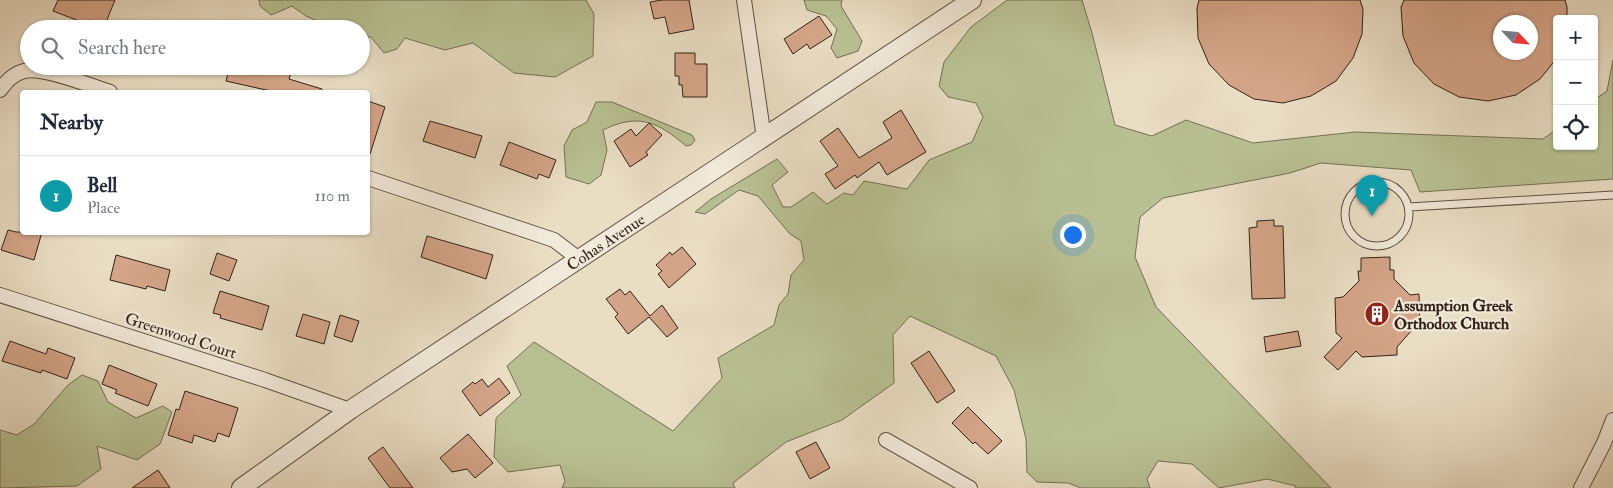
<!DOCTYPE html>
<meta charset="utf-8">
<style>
body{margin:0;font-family:"IM FELL Double Pica",serif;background:#f2f2f3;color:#1f2937}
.controls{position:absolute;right:15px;top:15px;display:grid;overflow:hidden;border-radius:5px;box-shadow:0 1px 4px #0004}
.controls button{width:45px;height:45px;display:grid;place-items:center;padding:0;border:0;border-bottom:1px solid #e0e1e3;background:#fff;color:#1f2937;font:25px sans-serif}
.compass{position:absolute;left:1493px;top:15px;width:45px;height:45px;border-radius:50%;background:#fff;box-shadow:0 1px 4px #0004;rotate:116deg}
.you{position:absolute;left:1072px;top:234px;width:18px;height:18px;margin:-12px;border:4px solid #fff;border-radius:50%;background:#1a73e8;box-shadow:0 0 0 8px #1a73e833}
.badge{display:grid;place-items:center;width:32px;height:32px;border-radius:50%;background:#1a73e8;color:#fff;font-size:16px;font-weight:700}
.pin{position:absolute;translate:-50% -41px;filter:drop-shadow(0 1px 2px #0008)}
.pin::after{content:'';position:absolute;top:26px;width:18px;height:15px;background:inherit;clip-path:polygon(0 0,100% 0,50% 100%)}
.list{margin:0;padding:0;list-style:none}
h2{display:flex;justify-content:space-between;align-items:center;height:65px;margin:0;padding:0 20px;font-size:21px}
h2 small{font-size:16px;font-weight:400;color:#747a83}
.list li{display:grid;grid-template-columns:32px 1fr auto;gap:15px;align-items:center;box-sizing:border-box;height:80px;padding:0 20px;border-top:1px solid #e0e1e3}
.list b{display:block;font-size:19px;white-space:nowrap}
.list p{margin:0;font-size:16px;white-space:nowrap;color:#747a83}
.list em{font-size:16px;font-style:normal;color:#747a83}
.icon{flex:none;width:28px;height:28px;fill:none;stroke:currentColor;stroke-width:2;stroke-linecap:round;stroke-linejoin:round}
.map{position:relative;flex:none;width:1613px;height:488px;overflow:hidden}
.search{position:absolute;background:#fff;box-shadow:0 1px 4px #0004;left:20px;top:20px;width:350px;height:55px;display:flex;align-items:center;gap:12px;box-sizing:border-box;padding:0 18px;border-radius:28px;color:#747a83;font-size:19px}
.panel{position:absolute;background:#fff;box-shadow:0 1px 4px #0004;left:20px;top:90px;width:350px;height:145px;border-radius:5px}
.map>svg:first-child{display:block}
.green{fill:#b8c093;stroke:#767056}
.building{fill:#d4a488;stroke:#332119;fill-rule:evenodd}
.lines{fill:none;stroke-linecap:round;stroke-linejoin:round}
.service-casing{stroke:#605044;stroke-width:9}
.minor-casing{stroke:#605044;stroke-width:16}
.tertiary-casing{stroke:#605044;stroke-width:20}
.service{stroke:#f1e9d9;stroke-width:7}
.minor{stroke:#f1e9d9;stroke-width:14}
.tertiary{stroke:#f1e9d9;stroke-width:18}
.labels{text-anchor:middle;stroke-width:4.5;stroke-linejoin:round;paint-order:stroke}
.street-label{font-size:16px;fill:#332119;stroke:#f1e9d9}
.poi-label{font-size:16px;font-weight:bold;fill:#332119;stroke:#f1e9d9;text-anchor:start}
</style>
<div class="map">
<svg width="1613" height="488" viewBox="0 0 1613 488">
<rect width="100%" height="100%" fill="#e9ddc4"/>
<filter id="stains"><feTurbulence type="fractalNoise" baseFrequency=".004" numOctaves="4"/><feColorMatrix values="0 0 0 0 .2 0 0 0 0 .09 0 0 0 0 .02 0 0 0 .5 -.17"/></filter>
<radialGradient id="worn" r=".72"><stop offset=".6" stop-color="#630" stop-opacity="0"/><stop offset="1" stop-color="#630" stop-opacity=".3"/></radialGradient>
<path class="green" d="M 259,0 L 586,0 L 594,14 L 593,56 L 555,77 L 514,73 L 473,43 L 445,50 L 405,38 L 397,49 L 384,53 L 371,37 L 361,37 L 361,29 L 335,29 L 306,16 L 292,6 L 271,15 L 260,6 Z
M 804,0 L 842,0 L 841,6 L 862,41 L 858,51 L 837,58 L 831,48 L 837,29 L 826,16 L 807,10 Z
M 1007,0 L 1082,0 L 1092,33 L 1115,125 L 1152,136 L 1186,120 L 1253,143 L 1355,132 L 1543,139 L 1557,129 L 1557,146 L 1594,146 L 1594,100 L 1607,91 L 1613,60 L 1613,179 L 1420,192 L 1411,170 L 1321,163 L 1290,173 L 1163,198 L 1140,217 L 1135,257 L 1156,307 L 1331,488 L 1295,488 L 1296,486 L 1267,479 L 1219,488 L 1192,464 L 1158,461 L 1147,479 L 1150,488 L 1081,488 L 1068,483 L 1037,482 L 1027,472 L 1026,439 L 1014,390 L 996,356 L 910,316 L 893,335 L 894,383 L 842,420 L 786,442 L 733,483 L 735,488 L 562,488 L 565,481 L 560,465 L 508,472 L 494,457 L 496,418 L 521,395 L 507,366 L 534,342 L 673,431 L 722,378 L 718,358 L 774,325 L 779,305 L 788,294 L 791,275 L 804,260 L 801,241 L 790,234 L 758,196 L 739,190 L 705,214 L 695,212 L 711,199 L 777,159 L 788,172 L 772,185 L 783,207 L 791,207 L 813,192 L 827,204 L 844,193 L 853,195 L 864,181 L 907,189 L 929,160 L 972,142 L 983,117 L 976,103 L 948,97 L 939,86 L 944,62 L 971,27 Z
M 596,102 L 612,102 L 692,135 L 695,140 L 691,145 L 686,146 C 657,121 638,113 603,130 L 607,150 L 601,175 L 589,184 L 566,177 L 564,146 L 572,130 L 587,122 Z
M 82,375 L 98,381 L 108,402 L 136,418 L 163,406 L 172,412 L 160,444 L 137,460 L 97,446 L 101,469 L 77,486 L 0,488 L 0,430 L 17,435 L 34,424 L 68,385 Z"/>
<path class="building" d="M 58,0 L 115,0 L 104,27 L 88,20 L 87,24 L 53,11 Z
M 662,0 L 689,0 L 694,29 L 669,34 L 665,17 L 654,19 L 650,2 Z
M 1199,0 L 1360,0 L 1363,9 L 1362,34 L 1353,58 L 1336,81 L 1311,96 L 1283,103 L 1254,99 L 1229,85 L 1209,64 L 1198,38 L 1197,8 Z
M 1404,0 L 1565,0 L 1567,7 L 1567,19 L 1557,19 L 1557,58 L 1540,79 L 1516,95 L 1488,101 L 1459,97 L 1434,84 L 1414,63 L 1403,36 L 1401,7 ZM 1500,22 L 1530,22 L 1530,52 L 1500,52 Z
M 819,16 L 832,35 L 810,49 L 807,44 L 793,54 L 784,39 Z
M 675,53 L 695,53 L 695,64 L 707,64 L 707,97 L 683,97 L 682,85 L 679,85 L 679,76 L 675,76 Z
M 230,66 L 293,66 L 289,79 L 322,89 L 322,92 L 275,92 L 226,81 Z
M 368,101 L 385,107 L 370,154 L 368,154 Z
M 901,110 L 926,152 L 887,175 L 879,162 L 857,178 L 855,175 L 835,189 L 825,174 L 838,166 L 820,141 L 838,128 L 859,158 L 892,138 L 883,122 Z
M 430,121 L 482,136 L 475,158 L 423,141 Z
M 649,123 L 662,135 L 646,152 L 648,155 L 630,167 L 614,141 L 631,129 L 636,136 Z
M 509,142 L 556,160 L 549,178 L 539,174 L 537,179 L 500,165 Z
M 1274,220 L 1274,226 L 1283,226 L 1285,298 L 1252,299 L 1249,228 L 1257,227 L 1257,221 Z
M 8,230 L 16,232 L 42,232 L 34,260 L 1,250 Z
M 427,236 L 493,255 L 486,279 L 421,257 Z
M 682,247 L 696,264 L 669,288 L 658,274 L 662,271 L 656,265 L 670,252 L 672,255 Z
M 217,253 L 237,260 L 229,281 L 210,274 Z
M 116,255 L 170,270 L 165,291 L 147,286 L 146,289 L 110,280 Z
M 1390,257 L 1390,270 L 1394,270 L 1394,279 L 1410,295 L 1419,294 L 1420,329 L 1412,330 L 1397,347 L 1397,355 L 1362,357 L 1356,351 L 1338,370 L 1324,357 L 1342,338 L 1336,333 L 1335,298 L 1343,297 L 1359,281 L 1358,271 L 1361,271 L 1361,258 Z
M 620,289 L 625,295 L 630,291 L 650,316 L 662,305 L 678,328 L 667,337 L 649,317 L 628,334 L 615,317 L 618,314 L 606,299 Z
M 220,291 L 269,306 L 262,330 L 220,318 L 221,315 L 213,313 Z
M 303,314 L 330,322 L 324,344 L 296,336 Z
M 340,315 L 359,321 L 352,342 L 334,336 Z
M 1298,331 L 1301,346 L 1266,352 L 1264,337 Z
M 10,341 L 46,354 L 48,348 L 75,358 L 67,379 L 42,370 L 41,373 L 2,361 Z
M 929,351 L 955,391 L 937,403 L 911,363 Z
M 109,365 L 157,384 L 148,406 L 115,393 L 117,390 L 102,384 Z
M 499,378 L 510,393 L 480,416 L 462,391 L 473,382 L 475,384 L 482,379 L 488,387 Z
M 185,391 L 238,408 L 229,437 L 218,433 L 215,442 L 194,435 L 192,443 L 168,435 L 176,409 L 179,410 Z
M 968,407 L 1002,441 L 988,454 L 975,442 L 973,444 L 952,423 Z
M 468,434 L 493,463 L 475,478 L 467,469 L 452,472 L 440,458 Z
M 816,442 L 830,468 L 810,479 L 796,452 Z
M 383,447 L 413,488 L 390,488 L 368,458 Z
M 158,470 L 170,488 L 132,488 Z"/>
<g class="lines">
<defs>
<path id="service" d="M1345 214a32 32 0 1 1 64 0a32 32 0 1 1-64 0Z
M 1409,207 L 1613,195"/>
<path id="minor" d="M 744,0 L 764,138
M 0,90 C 7,81 13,74 24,71 C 42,66 91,86 110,92
M 368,178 L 554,240 L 579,259
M 0,295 L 265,380 L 350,410
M 886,440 L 970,488
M 1581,488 L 1604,443 L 1613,420"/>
<g id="tertiary">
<path id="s1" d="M 241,488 L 350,410 L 972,0"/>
</g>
</defs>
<use href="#service" class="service-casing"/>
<use href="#minor" class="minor-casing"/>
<use href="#tertiary" class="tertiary-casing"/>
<use href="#service" class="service"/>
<use href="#minor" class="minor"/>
<use href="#tertiary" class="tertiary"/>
</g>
<defs>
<symbol id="building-disc" viewBox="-11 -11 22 22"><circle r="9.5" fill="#8f2418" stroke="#f1e9d9"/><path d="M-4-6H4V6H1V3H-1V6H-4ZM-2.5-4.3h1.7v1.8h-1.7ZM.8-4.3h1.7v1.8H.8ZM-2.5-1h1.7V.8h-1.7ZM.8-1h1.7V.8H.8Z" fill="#fff"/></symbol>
</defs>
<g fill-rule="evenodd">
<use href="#building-disc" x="1363" y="300" width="28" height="28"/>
</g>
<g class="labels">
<g class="street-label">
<text dy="6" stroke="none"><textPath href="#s1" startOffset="440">Cohas Avenue</textPath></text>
<text transform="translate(181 335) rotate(18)" y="6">Greenwood Court</text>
</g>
<g class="poi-label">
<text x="1394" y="311">Assumption Greek<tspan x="1394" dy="18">Orthodox Church</tspan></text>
</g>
</g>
<rect width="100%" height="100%" filter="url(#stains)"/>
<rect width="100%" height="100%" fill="url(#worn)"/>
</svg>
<div class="controls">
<button>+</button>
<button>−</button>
<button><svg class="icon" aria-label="locate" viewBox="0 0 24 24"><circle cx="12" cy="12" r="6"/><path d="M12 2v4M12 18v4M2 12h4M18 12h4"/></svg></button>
</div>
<svg class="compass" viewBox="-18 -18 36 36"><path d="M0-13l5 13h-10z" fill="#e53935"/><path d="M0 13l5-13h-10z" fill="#747a83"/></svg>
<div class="you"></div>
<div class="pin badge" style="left:1372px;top:216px;background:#0f9aa8">1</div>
<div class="search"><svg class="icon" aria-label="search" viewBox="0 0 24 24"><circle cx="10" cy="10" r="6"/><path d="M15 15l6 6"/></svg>Search here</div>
<section class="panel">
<h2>Nearby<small></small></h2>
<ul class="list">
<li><span class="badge" style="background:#0f9aa8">1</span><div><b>Bell</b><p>Place</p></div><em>110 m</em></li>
</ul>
</section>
</div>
